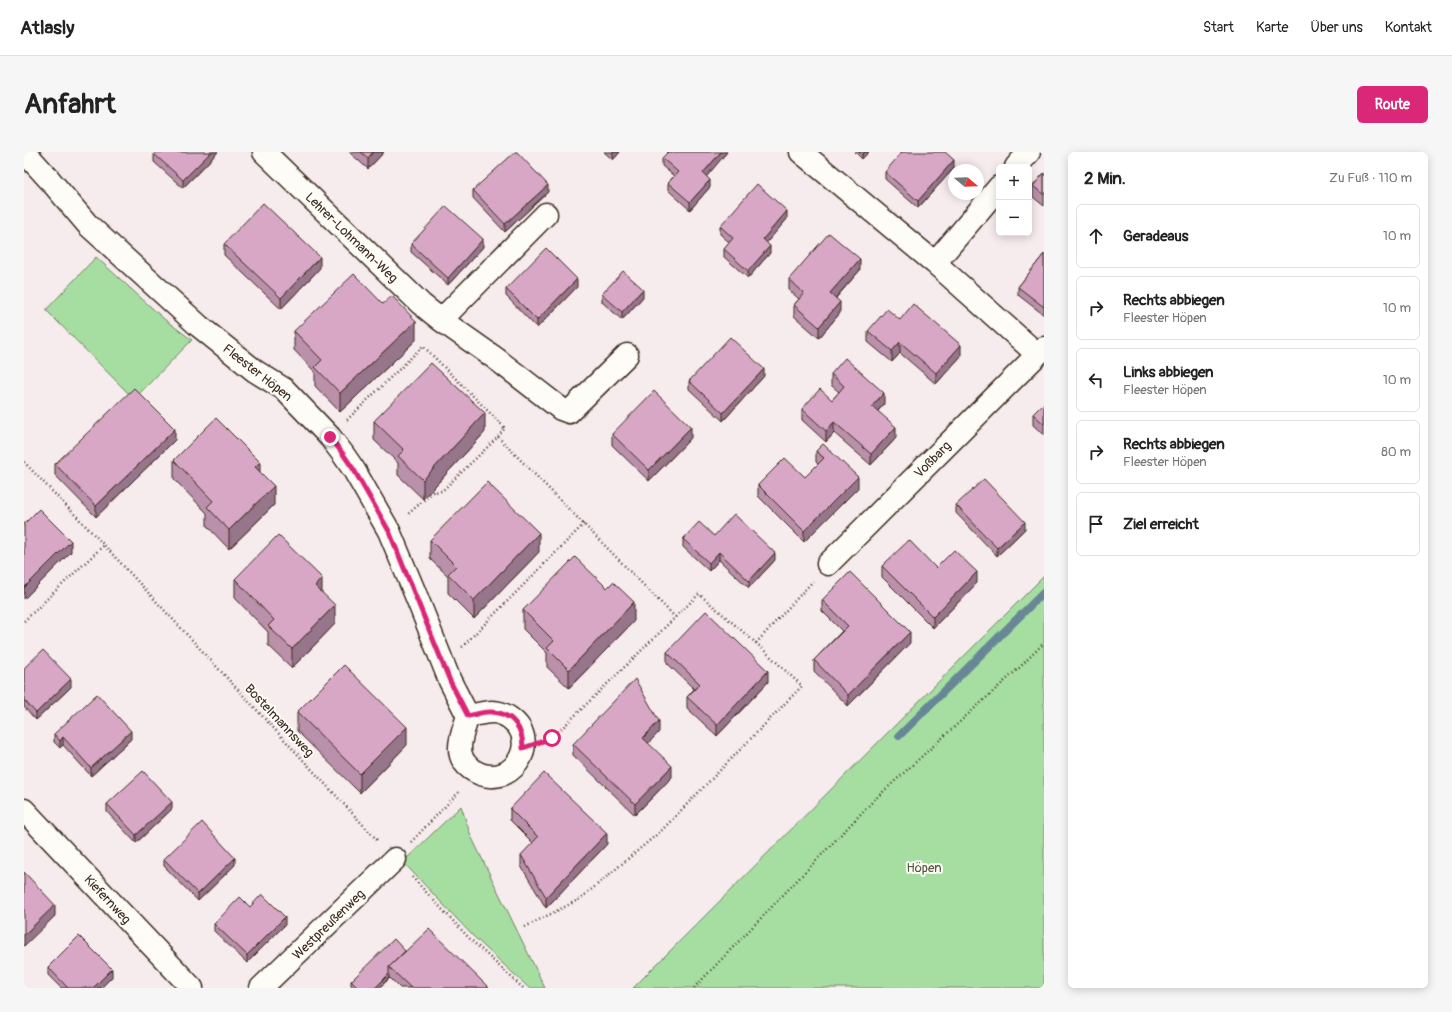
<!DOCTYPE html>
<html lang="de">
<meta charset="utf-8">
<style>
body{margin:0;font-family:Pangolin,sans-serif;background:#f6f6f6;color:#222}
.controls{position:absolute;right:12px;top:12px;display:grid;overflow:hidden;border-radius:6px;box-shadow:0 2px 10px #0003}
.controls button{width:36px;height:36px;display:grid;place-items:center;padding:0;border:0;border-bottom:1px solid #e0e0e0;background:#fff;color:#222;font:20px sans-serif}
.compass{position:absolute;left:924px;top:12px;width:36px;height:36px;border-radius:50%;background:#fff;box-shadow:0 2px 10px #0003;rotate:109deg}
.stop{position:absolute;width:12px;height:12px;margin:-9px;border:3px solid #db2777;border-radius:50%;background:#fff}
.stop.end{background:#db2777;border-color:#fff;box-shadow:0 1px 4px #0008}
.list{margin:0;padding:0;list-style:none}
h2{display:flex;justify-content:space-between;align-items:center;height:52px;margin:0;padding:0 16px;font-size:17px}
h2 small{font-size:13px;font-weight:400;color:#767676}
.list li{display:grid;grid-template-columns:26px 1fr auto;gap:12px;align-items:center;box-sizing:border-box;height:64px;margin:0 8px 8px;padding:0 8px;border:1px solid #e0e0e0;border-radius:6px}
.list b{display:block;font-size:15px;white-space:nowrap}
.list p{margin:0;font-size:13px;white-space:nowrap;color:#767676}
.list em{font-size:13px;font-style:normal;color:#767676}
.icon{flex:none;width:22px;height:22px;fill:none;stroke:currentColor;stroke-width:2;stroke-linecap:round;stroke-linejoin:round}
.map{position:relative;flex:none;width:1020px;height:836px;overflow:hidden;border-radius:6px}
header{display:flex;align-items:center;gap:24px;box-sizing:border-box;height:56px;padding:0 20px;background:#fff;border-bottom:1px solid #e0e0e0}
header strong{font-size:19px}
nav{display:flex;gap:22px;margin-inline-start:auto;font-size:14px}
.intro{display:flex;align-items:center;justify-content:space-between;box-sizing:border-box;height:96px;padding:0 24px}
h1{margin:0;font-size:28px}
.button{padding:10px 18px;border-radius:6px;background:#db2777;color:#fff;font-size:14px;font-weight:700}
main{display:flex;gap:24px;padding:0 24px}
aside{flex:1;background:#fff;border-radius:6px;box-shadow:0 2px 10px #0003}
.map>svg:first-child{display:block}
.green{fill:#a6dea2;stroke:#708460}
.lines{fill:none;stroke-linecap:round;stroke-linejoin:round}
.stream{stroke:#688796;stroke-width:8}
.minor-casing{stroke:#3b2a1e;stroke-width:25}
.path{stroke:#3b2a1e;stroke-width:2.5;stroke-dasharray:1 3;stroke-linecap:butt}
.minor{stroke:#fdfcf7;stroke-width:22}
.wall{fill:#ba90aa;stroke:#3b2a1e}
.shaded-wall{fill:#97758b;stroke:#3b2a1e}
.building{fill:#d8a7c6;stroke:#3b2a1e}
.route{stroke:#db2777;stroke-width:5}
.labels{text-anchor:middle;stroke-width:4;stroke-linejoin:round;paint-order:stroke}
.street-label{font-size:13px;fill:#3b2a1e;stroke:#fdfcf7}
.park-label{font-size:13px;fill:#56573f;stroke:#fdfcf7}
</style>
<header>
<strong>Atlasly</strong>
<nav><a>Start</a><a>Karte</a><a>Über uns</a><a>Kontakt</a></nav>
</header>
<div class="intro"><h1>Anfahrt</h1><a class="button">Route</a></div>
<main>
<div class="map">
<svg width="1020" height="836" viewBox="0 0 1020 836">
<rect width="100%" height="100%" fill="#f6ebed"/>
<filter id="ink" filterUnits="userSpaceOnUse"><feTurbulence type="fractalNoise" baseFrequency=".025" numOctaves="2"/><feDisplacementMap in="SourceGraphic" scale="8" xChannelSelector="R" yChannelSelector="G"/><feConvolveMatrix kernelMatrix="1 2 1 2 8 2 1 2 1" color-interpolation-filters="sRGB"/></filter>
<g filter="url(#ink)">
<path class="green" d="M 72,105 L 140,167 L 168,188 L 110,247 L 22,158 Z
M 1020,424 L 1020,836 L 609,836 Z
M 437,654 L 447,684 L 521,836 L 505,836 L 449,784 L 379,710 Z"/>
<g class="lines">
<path class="stream" d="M 875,584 L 1020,440"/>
<defs>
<path id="minor" d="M 240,0 L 397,152 L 417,168 L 471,206 L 537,257 L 545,260 L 603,203
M 777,0 L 911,111 L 1013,202
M 6,6 L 25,27 L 64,73 L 175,174 L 231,219 L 260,237 L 306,285 L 319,302 L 330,318 L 365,379 L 393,446 L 426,529 L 444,564 C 451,563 460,560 468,560 C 475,560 482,563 487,567 C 519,591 485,643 447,617 C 428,603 438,583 444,564
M 992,15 L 1005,0
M 911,111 L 975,35
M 417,168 L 522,62
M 804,412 L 1020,196
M 0,658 L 168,836
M 237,836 L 371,707"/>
</defs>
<use href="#minor" class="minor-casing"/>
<path class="path" d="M 323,268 L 399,194 L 481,276 L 474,285 L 418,339 L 409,340 L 383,363
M 474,285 L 651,465
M 0,310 L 80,393 L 354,689
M 0,469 L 80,393
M 732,491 L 789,429
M 438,495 L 560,372
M 387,690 L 436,639
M 388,725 L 446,787 L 499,836
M 501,775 L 556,747 L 637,679 L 778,534 L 732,491 L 675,442 L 528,586 L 524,588
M 670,836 L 850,648 L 995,516 L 1020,491"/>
<use href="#minor" class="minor"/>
</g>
<path class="wall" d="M 194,0 L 159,36 L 130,10 L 130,2 Z
M 325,0 L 360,0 L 344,17 Z
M 580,0 L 596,0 L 589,8 Z
M 703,0 L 682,24 L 686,35 L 666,58 L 644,38 L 644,31 L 650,24 L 638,14 L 638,6 Z
M 831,0 L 845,0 L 838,7 Z
M 930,16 L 894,56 L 861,27 L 861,20 Z
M 1020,21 L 1020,54 L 1009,45 L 1009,34 Z
M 449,38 L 524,40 L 481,80 L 449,46 Z
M 763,67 L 742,91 L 746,101 L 724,126 L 700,105 L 700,97 L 706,91 L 696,82 L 696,74 Z
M 200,92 L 296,116 L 257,157 L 200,103 Z
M 387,92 L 459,95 L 424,133 L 387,100 Z
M 1020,102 L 1020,163 L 994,143 L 994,135 Z
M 836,118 L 812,146 L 816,161 L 795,186 L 770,164 L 770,153 L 775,147 L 765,138 L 765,127 Z
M 553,135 L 513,176 L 482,144 L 482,137 Z
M 578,142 L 619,145 L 598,168 L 578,150 Z
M 876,168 L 937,204 L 912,232 L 876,201 L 868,210 L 844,190 L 844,179 Z
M 270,179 L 392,188 L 316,260 L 291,234 L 291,220 L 270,198 Z
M 807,222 L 860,252 L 854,259 L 872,286 L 847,313 L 810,281 L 802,290 L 778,268 L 778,257 L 808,248 L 815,240 L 807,233 Z
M 740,224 L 699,269 L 665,237 L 665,229 Z
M 1020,251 L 1020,283 L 1009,273 L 1009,262 Z
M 350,269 L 461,280 L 399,347 L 374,323 L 374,311 L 350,288 Z
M 588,282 L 667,286 L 625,329 L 588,293 Z
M 151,288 L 72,365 L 31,323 L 31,312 Z
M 792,299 L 834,336 L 780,390 L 734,344 L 734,333 L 781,325 L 794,312 L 792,310 Z
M 150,308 L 236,320 L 250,353 L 205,397 L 183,374 L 183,361 L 150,327 Z
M 932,353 L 1001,377 L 973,404 L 932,361 Z
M 690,384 L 751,408 L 725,436 L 695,408 L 685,419 L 659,395 L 659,387 Z
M 406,388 L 515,400 L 450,467 L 424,441 L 424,424 L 406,407 Z
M 858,414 L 912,416 L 953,431 L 909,476 L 858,425 Z
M 211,427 L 298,441 L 311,472 L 268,516 L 244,493 L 244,480 L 211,446 Z
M 798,448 L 886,491 L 824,554 L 790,519 L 790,508 L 818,479 L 798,459 Z
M 499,458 L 610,469 L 545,536 L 523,515 L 523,501 L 499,477 Z
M 643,500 L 744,530 L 693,584 L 663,556 L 663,545 L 670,537 L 643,511 Z
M 0,516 L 47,535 L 12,568 L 0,555 Z
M 273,560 L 383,593 L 336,641 L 273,579 Z
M 635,580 L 624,591 L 648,625 L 611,663 L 549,603 L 549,592 Z
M 30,582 L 107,587 L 67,624 L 39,593 L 36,596 L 30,590 Z
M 83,652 L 148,657 L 112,691 L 83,660 Z
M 486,657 L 583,692 L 522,756 L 497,714 L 497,703 L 509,691 L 486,668 Z
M 140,707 L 211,713 L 174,749 L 140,714 Z
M 226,755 L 261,773 L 223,811 L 190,779 L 190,772 Z
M 381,799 L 465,836 L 376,836 L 366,826 L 355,836 L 330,836 L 327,833 L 327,829 Z
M 24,815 L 88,825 L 77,836 L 37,836 L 24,823 Z"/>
<path class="shaded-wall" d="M 187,0 L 194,0 L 159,36 L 159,28 Z
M 349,0 L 360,0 L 344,17 L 344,6 Z
M 589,0 L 596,0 L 589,8 Z
M 697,0 L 703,0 L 679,29 L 679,21 Z
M 841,0 L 845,0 L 838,7 L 838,3 Z
M 930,8 L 930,16 L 894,56 L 894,49 Z
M 686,28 L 686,35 L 666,58 L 666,50 Z
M 524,33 L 524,40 L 481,80 L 481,72 Z
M 763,59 L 763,67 L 739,95 L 739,87 Z
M 459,87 L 459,95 L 424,133 L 424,126 Z
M 746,94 L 746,101 L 724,126 L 724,119 Z
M 296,105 L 296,116 L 257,157 L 257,146 Z
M 836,107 L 836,118 L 806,152 L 806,141 Z
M 553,127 L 553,135 L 513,176 L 513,168 Z
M 619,137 L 619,145 L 598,168 L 598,160 Z
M 816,150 L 816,161 L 795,186 L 795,175 Z
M 392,169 L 392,188 L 316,260 L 316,241 Z
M 876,190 L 876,201 L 868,210 L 868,199 Z
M 937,193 L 937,204 L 912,232 L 912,221 Z
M 740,217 L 740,224 L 699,269 L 699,261 Z
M 860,241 L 860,252 L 848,265 L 848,254 Z
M 461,261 L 461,280 L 399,347 L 399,328 Z
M 810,270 L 810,281 L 802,290 L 802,279 Z
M 667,275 L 667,286 L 625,329 L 625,318 Z
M 872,275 L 872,286 L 847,313 L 847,302 Z
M 151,277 L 151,288 L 72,365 L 72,354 Z
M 236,310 L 236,329 L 231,315 Z
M 834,325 L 834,336 L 780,390 L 780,379 Z
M 250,334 L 250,353 L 205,397 L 205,378 Z
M 1001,370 L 1001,377 L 973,404 L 973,396 Z
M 515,381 L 515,400 L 450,467 L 450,448 Z
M 47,389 L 47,400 L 0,447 L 0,436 Z
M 695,400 L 695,408 L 685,419 L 685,411 Z
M 751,401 L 751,408 L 725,436 L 725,429 Z
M 953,420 L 953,431 L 909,476 L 909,465 Z
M 298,426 L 298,445 L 291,434 Z
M 610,450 L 610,469 L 545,536 L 545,518 Z
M 311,453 L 311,472 L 268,516 L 268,497 Z
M 886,480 L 886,491 L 824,554 L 824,543 Z
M 744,519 L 744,530 L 693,584 L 693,573 Z
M 47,527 L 47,535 L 12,568 L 12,561 Z
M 635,569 L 635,580 L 619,597 L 619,586 Z
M 383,575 L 383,593 L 336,641 L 336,622 Z
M 107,579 L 107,587 L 67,624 L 67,616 Z
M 39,585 L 39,593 L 36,596 L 36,589 Z
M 648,614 L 648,625 L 611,663 L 611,652 Z
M 148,650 L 148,657 L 112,691 L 112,683 Z
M 583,681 L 583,692 L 522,756 L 522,745 Z
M 211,706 L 211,713 L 174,749 L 174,742 Z
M 31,753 L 31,764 L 0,794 L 0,783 Z
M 261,765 L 261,773 L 223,811 L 223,803 Z
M 88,817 L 88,825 L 77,836 L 69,836 Z
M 365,822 L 365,826 L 355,836 L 351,836 Z"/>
<path class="building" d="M 132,0 L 187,0 L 159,28 L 130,2 Z
M 337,0 L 349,0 L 344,6 Z
M 491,0 L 493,0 L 524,33 L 481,72 L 449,38 Z
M 644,0 L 697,0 L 679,21 L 686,28 L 666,50 L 644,31 L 654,20 L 638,6 Z
M 835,0 L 841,0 L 838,3 Z
M 878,0 L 921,0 L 930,8 L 894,49 L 861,20 Z
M 1020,21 L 1020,43 L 1009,34 Z
M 733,32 L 763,59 L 739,87 L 746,94 L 724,119 L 700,97 L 709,86 L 696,74 Z
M 239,51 L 296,105 L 257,146 L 200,92 Z
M 422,54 L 459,87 L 424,126 L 387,92 Z
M 805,81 L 836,107 L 806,141 L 816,150 L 795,175 L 770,153 L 780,141 L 765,127 Z
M 522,96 L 553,127 L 513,168 L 482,137 Z
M 1020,102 L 1020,155 L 994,135 Z
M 599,119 L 619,137 L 598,160 L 578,142 Z
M 330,122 L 359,152 L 368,144 L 392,169 L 316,241 L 291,215 L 298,208 L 270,179 Z
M 889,152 L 937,193 L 912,221 L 876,190 L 868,199 L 844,179 L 863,157 L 876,168 Z
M 706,185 L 740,217 L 699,261 L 665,229 Z
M 821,206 L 860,241 L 848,254 L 872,275 L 847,302 L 810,270 L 802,279 L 778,257 L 796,237 L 808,248 L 820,234 L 807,222 Z
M 407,211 L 461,261 L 399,328 L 374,304 L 380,298 L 350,269 Z
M 110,236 L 151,277 L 72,354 L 31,312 Z
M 630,239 L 667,275 L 625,318 L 588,282 Z
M 1020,251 L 1020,272 L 1009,262 Z
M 192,266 L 236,310 L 231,315 L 250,334 L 205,378 L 183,355 L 189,349 L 150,308 Z
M 799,292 L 834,325 L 780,379 L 734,333 L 761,306 L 781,325 L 800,306 L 792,299 Z
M 960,327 L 1001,370 L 973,396 L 932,353 Z
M 463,330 L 515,381 L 450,448 L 424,422 L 432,414 L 406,388 Z
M 15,357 L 47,389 L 0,436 L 0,372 Z
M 710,362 L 751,401 L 725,429 L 695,400 L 685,411 L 659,387 L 675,370 L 690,384 Z
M 254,383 L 298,426 L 291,434 L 311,453 L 268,497 L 244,474 L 250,468 L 211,427 Z
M 885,388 L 912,416 L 930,398 L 953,420 L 909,465 L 858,414 Z
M 551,405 L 583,436 L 589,430 L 610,450 L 545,518 L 523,496 L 530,489 L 499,458 Z
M 826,420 L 886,480 L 824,543 L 790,508 L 824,474 L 798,448 Z
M 682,459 L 744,519 L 693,573 L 663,545 L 676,532 L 643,500 Z
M 19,498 L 47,527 L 12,561 L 0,548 L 0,516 Z
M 320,513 L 383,575 L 336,622 L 273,560 Z
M 611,527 L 635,569 L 619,586 L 648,614 L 611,652 L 549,592 Z
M 73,542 L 107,579 L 67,616 L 39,585 L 36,589 L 30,582 Z
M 119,619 L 148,650 L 112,683 L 83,652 Z
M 520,621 L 583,681 L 522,745 L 497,703 L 514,685 L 486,657 Z
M 178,670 L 211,706 L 174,742 L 140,707 Z
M 0,720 L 31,753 L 0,783 Z
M 238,742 L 261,765 L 223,803 L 190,772 L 216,745 L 226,755 Z
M 405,777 L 465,836 L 387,836 L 365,815 Z
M 55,784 L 88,817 L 69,836 L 44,836 L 24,815 Z
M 370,787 L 381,799 L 365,815 L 365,822 L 351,836 L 334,836 L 327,829 Z"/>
</g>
<g class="lines" filter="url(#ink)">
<path class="route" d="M 306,285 L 319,302 L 330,318 L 365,379 L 426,529 L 444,564 C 451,563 460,559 468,560 C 489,561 499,577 499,596 L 528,586"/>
</g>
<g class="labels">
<g class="street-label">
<text transform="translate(328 85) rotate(44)" y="5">Lehrer-Lohmann-Weg</text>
<text transform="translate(234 220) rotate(38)" y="5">Fleester Höpen</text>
<text transform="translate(908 307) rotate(-45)" y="5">Voßbarg</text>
<text transform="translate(256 568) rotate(47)" y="5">Bostelmannsweg</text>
<text transform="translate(84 747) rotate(47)" y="5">Kiefernweg</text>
<text transform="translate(304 772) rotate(-44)" y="5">Westpreußenweg</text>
</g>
<g class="park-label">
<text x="900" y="720">Höpen</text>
</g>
</g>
</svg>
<div class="controls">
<button>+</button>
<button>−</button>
</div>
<svg class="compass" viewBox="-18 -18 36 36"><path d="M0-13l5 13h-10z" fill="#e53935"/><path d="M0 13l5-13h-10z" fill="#767676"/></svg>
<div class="stop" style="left:528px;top:586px"></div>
<div class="stop end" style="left:306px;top:285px"></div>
</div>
<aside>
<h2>2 Min.<small>Zu Fuß · 110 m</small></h2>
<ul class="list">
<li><svg class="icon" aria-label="ahead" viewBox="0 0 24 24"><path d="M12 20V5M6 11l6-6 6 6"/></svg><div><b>Geradeaus</b></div><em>10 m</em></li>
<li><svg class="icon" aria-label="right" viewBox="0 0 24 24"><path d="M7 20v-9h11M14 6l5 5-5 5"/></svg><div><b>Rechts abbiegen</b><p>Fleester Höpen</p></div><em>10 m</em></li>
<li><svg class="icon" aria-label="left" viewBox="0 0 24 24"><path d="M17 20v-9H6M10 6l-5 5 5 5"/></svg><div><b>Links abbiegen</b><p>Fleester Höpen</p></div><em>10 m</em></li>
<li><svg class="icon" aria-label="right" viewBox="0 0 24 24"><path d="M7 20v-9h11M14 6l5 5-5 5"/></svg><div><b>Rechts abbiegen</b><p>Fleester Höpen</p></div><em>80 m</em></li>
<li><svg class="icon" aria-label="arrive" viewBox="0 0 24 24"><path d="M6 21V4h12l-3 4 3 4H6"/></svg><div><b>Ziel erreicht</b></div></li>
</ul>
</aside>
</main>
